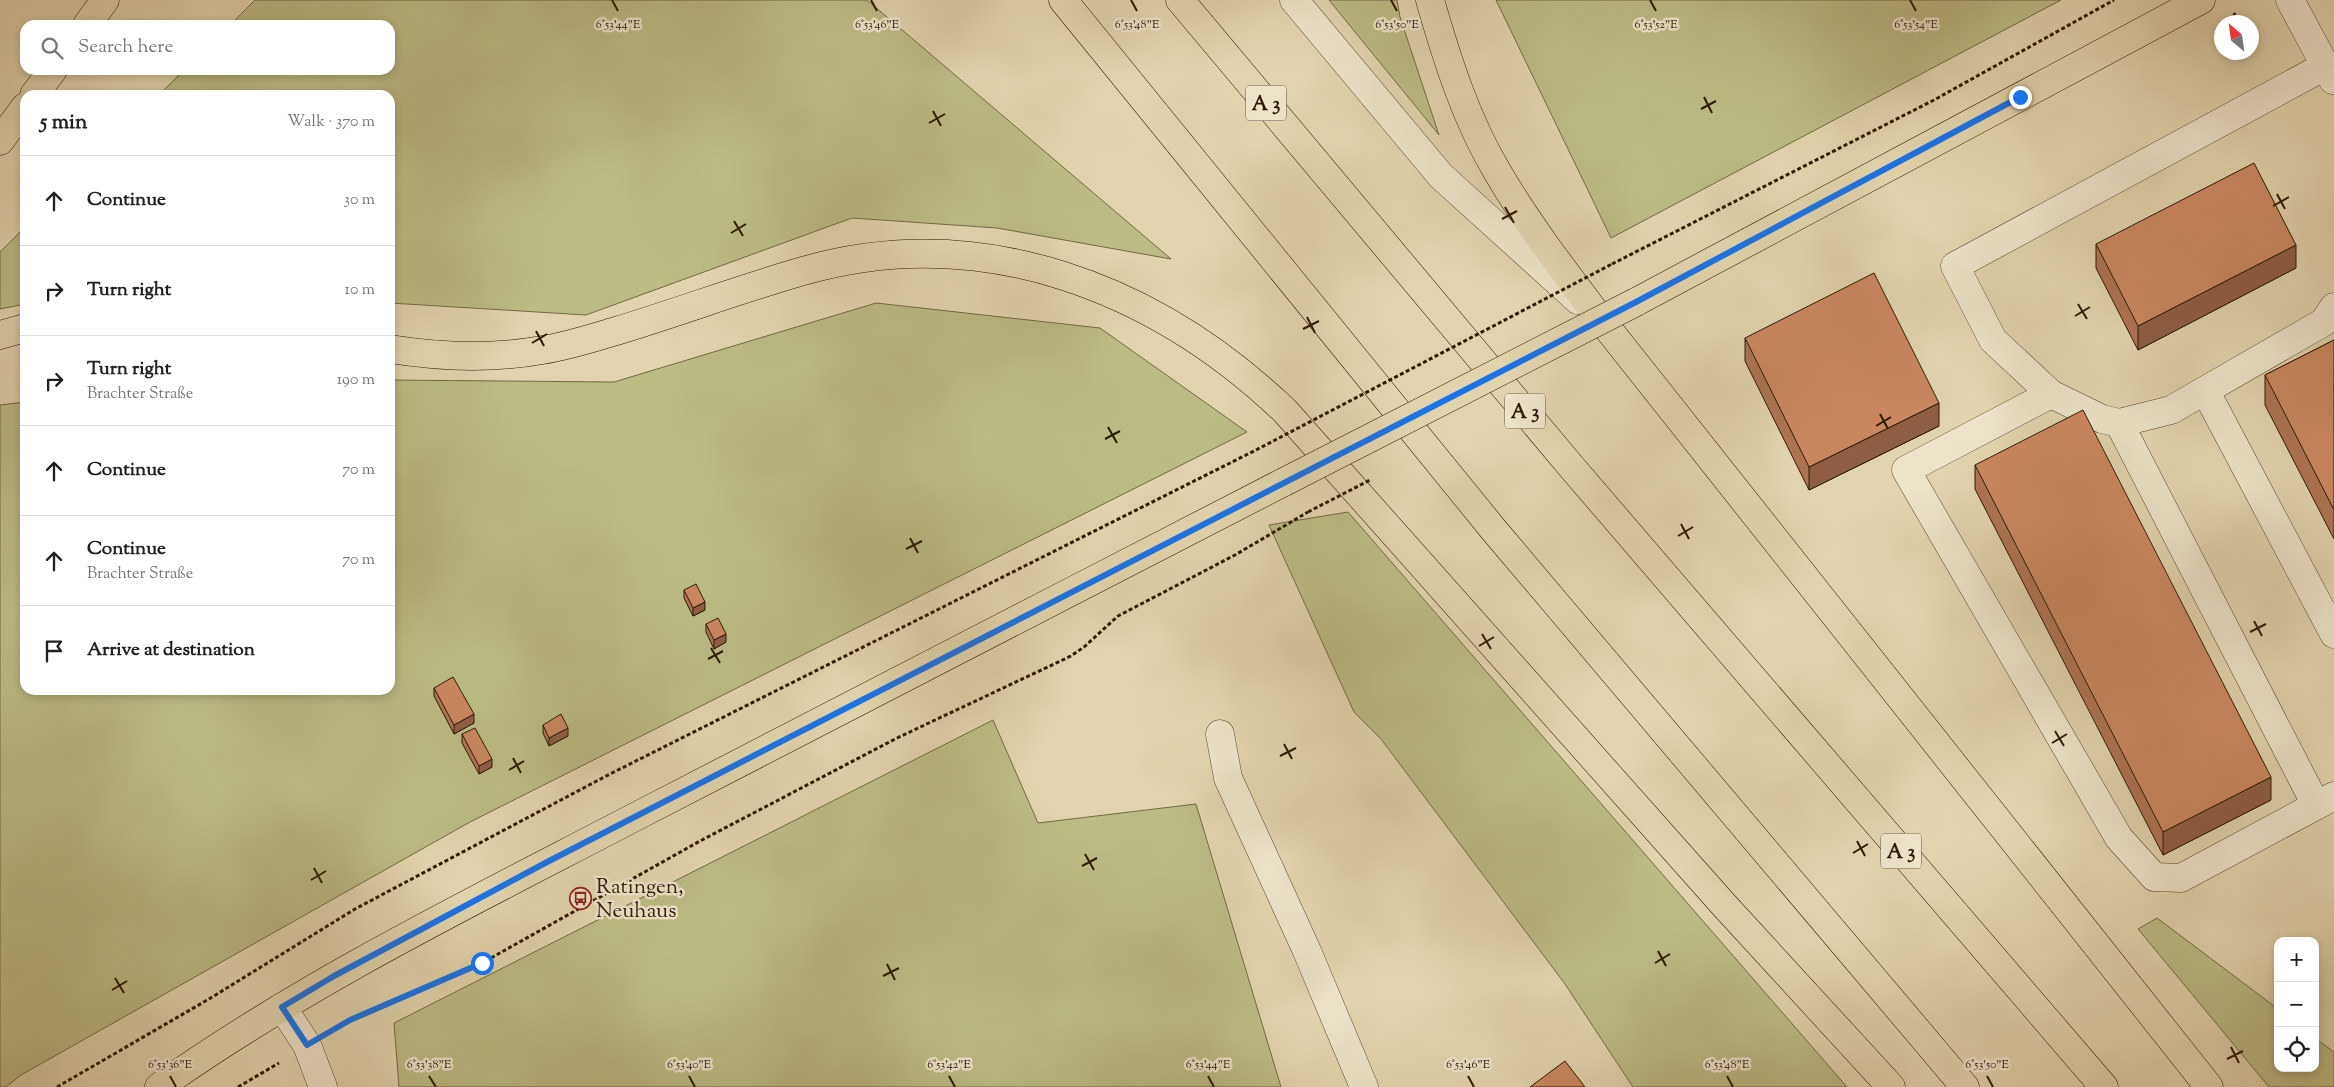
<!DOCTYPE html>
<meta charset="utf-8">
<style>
body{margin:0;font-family:"Sorts Mill Goudy",serif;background:#f2f2f2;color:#202124}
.controls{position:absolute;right:15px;bottom:15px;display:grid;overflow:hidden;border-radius:10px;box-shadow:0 2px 8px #0003}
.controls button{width:45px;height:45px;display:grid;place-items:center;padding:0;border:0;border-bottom:1px solid #e0e0e0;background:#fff;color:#202124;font:25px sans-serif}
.compass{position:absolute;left:2214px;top:15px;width:45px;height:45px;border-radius:50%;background:#fff;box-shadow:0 2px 8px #0003;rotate:331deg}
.stop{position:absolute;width:15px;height:15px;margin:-11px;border:4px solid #1a73e8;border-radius:50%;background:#fff}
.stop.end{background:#1a73e8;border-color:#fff;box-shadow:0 1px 5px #0008}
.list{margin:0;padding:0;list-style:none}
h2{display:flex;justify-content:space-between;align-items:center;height:65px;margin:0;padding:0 20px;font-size:21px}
h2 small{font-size:16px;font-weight:400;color:#757577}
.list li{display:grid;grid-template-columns:32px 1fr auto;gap:15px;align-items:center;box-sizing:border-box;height:90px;padding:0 20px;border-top:1px solid #e0e0e0}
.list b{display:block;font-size:19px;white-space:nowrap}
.list p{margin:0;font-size:16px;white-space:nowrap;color:#757577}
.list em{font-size:16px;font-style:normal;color:#757577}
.icon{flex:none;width:28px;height:28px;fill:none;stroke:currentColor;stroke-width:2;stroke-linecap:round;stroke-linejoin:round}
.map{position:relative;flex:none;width:2334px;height:1087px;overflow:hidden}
.search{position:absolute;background:#fff;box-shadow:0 2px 8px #0003;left:20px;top:20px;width:375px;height:55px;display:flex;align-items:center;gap:12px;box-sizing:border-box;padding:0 18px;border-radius:15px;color:#757577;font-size:19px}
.panel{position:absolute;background:#fff;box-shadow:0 2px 8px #0003;left:20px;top:90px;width:375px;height:605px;border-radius:15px}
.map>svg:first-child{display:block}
.green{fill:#bbbb84;stroke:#746a44}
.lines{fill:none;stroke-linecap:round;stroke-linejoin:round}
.minor-casing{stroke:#5a482f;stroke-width:29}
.major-casing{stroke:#2d1a05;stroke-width:29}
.highway-casing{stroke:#2d1a05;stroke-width:29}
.path{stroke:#2d1a05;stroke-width:3;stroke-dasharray:4 2.5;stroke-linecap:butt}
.minor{stroke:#ece3c9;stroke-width:28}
.major{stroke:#e1d4ac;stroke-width:28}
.highway{stroke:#e1d4ac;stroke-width:28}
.major-bridge-casing{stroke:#2d1a05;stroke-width:29;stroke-linecap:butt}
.path-bridge{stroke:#2d1a05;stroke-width:3;stroke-dasharray:4 2.5;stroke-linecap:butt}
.major-bridge{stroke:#e1d4ac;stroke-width:28}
.wall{fill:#ae7452;stroke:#2d1a05}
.shaded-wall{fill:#8d5e42;stroke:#2d1a05}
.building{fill:#ca875f;stroke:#2d1a05}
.route{stroke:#1a73e8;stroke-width:6}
.ticks{fill:none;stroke:#2d1a05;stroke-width:2}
.labels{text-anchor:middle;stroke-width:5;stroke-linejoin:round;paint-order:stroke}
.shield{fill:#ece3c9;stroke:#665640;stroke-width:1}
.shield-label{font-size:20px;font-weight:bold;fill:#2d1a05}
.poi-label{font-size:21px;fill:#2d1a05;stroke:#ece3c9;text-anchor:start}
.ticks-label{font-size:12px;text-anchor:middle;fill:#2d1a05;stroke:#ece3c9;stroke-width:5;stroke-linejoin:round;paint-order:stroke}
</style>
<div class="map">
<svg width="2334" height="1087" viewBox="0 0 2334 1087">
<rect width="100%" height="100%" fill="#e1d4ac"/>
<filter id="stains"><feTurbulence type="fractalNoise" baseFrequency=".004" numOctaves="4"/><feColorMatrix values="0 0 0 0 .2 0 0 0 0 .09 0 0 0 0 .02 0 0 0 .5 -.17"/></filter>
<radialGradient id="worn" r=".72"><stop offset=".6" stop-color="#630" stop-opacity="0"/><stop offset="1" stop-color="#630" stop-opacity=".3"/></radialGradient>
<path class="green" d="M 255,0 L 867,0 L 1171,259 L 997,228 L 852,218 L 586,315 L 390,303 L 390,95 L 159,95 L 184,70 L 390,70 L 390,25 L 230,25 Z
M 1329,0 L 1397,0 L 1400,17 L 1439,135 Z
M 1496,0 L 2061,0 L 1611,238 Z
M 25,227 L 25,304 L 0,309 L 0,252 Z
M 876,303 L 1100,328 L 1247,432 L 470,822 L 21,1075 L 6,1087 L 0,1087 L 0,405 L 25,402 L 25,690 L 390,690 L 390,380 L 614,382 Z
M 1348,512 L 1847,1087 L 1633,1087 L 1565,984 L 1381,739 L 1354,712 L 1269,525 Z
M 993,720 L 1038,823 L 1196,804 L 1281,1087 L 399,1087 L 394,1023 Z
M 2157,918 L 2278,1009 L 2278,1068 L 2315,1068 L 2315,1038 L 2334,1052 L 2334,1087 L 2269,1087 L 2138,929 Z"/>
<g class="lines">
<defs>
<path id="minor" d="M 1294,0 L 1441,176 L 1578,300
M 2290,0 L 2333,80
M 2325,66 L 1955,266 L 1993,340 L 2051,394 L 2102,419 L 2119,423 L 2171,410 L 2324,322 L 2334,307
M 2206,392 L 2334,634
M 2051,394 L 1906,470 L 2119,838 L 2154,877 L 2181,878 L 2334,796
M 2119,423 L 2316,805
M 1220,734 L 1228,778 L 1307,951 L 1364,1087
M 282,1007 L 307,1045 L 323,1087"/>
<path id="major" d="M 1636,302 L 2201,0
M 159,1087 C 308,982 472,902 633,818 C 850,705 1067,594 1284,482"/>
<path id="highway" d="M 1063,0 L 1493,529 L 1965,1087
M 1180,0 L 1569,464 L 2104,1087
M 1430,0 C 1447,59 1466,120 1498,173 C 1529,226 1567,275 1605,325 L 2209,1087
M 87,25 L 105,0
M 34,95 L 53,70
M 0,141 L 25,107
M 0,335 L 25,328
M 390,349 C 440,357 492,359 542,350 C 568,346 592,338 616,331 C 679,312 740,289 803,271 C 981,220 1155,287 1285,411 L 1724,905 L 1891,1087"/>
</defs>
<use href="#minor" class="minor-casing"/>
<use href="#major" class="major-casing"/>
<use href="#highway" class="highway-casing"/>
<path class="path" d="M 2231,22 L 2235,15 L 2233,12
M 1612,264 L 1934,100 L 2114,0
M 337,1027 L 350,1020 L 482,963 L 700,841 L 897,738 L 1071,656 L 1084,647 L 1118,616 L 1235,555 L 1308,512
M 57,1087 L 209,999 L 355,909 L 610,774 L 1256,450
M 238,1087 L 279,1063"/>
<use href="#minor" class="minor"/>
<use href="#major" class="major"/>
<use href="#highway" class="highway"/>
<defs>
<path id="major-bridge" d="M 1284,482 L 1636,302"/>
</defs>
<use href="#major-bridge" class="major-bridge-casing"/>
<path class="path-bridge" d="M 1256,450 L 1612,264
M 1308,512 L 1370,480"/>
<use href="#major-bridge" class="major-bridge"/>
</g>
<path class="wall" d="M 2096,244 L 2296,268 L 2138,350 L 2096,268 Z
M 1745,338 L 1939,426 L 1809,490 L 1745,361 Z
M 2334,340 L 2334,539 L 2265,405 L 2265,375 Z
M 1975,465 L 2271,800 L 2163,855 L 1975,489 Z
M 684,590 L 705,610 L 693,616 L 684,598 Z
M 706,624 L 726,642 L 714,649 L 706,632 Z
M 434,688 L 474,723 L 454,734 L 434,696 Z
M 543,725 L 568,736 L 549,746 L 543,733 Z
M 462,734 L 492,767 L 479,774 L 462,743 Z"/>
<path class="shaded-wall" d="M 2296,245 L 2296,268 L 2138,350 L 2138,326 Z
M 1939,403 L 1939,426 L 1809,490 L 1809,467 Z
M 705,602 L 705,610 L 693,616 L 693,608 Z
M 726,634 L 726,642 L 714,649 L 714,640 Z
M 474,714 L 474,723 L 454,734 L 454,725 Z
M 568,728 L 568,736 L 549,746 L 549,738 Z
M 492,759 L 492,767 L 479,774 L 479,766 Z
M 2271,777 L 2271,800 L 2163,855 L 2163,832 Z"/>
<path class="building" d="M 2254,163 L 2296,245 L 2138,326 L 2096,244 Z
M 1874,273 L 1939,403 L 1809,467 L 1745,338 Z
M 2334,340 L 2334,510 L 2265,375 Z
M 2083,410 L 2271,777 L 2163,832 L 1975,465 Z
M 696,584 L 705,602 L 693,608 L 684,590 Z
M 718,618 L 726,634 L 714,640 L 706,624 Z
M 453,677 L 474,714 L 454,725 L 434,688 Z
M 561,714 L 568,728 L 549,738 L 543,725 Z
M 475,728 L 492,759 L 479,766 L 462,734 Z
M 1565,1061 L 1585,1087 L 1530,1087 Z"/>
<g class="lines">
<path class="route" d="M 482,963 L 350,1020 L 307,1045 L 282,1007 L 334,976 L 549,861 L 1636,302 L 2020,97"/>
</g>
<path class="ticks" d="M 612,0 L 618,11M 871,0 L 877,11M 1131,0 L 1137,11M 1391,0 L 1397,11M 1650,0 L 1656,11M 1910,0 L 1916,11M 1704,97 L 1712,113M 1701,109 L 1716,101M 933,111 L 941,126M 929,123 L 945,114M 2277,194 L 2285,209M 2273,206 L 2289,197M 1505,207 L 1514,223M 1502,219 L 1517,211M 734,221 L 743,236M 731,233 L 746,224M 2078,304 L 2087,319M 2075,316 L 2090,307M 1307,317 L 1315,333M 1303,329 L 1319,321M 536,331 L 544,346M 532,343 L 547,334M 1880,414 L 1888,429M 1876,426 L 1891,417M 1108,427 L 1117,443M 1105,439 L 1120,431M 1681,524 L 1689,539M 1678,536 L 1693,527M 910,538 L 918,553M 906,549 L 922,541M 2254,621 L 2262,636M 2250,632 L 2266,624M 1482,634 L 1491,649M 1479,646 L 1494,637M 711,648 L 720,663M 708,659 L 723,651M 2055,731 L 2064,746M 2052,743 L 2067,734M 1284,744 L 1292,759M 1280,756 L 1296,748M 513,758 L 521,773M 509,770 L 524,761M 1857,841 L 1865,856M 1853,853 L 1868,844M 1085,854 L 1094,870M 1082,866 L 1097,858M 314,868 L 322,883M 311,880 L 326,871M 1658,951 L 1666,966M 1655,963 L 1670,954M 887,964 L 895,980M 883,976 L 899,968M 115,978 L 124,993M 112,990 L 127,981M 2231,1047 L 2239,1063M 2227,1059 L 2243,1051M 170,1076 L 176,1087M 429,1076 L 436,1087M 689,1076 L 695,1087M 949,1076 L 955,1087M 1208,1076 L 1214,1087M 1468,1076 L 1474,1087M 1727,1076 L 1733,1087M 1987,1076 L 1993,1087"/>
<defs>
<symbol id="bus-ring" viewBox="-11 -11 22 22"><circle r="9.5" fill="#ece3c9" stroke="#8f2418" stroke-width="1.5"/><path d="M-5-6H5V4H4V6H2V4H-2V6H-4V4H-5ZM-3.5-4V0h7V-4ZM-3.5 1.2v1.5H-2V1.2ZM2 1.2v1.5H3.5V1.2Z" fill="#8f2418"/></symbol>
</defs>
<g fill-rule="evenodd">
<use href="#bus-ring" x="568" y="886" width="25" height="25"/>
</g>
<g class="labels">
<g class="shield">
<rect x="1246" y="85.5" width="40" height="35" rx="4"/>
<rect x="1505" y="393.5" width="40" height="35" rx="4"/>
<rect x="1881" y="833.5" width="40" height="35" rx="4"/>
</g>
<g class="shield-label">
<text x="1266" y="110">A 3</text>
<text x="1525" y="418">A 3</text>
<text x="1901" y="858">A 3</text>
</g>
<g class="poi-label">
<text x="596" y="893">Ratingen,<tspan x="596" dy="24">Neuhaus</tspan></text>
</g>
</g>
<g class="ticks-label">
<text x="618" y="28">6°53'44"E</text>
<text x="877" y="28">6°53'46"E</text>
<text x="1137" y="28">6°53'48"E</text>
<text x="1397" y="28">6°53'50"E</text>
<text x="1656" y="28">6°53'52"E</text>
<text x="1916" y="28">6°53'54"E</text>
<text x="170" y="1068">6°53'36"E</text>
<text x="429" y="1068">6°53'38"E</text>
<text x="689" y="1068">6°53'40"E</text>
<text x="949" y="1068">6°53'42"E</text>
<text x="1208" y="1068">6°53'44"E</text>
<text x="1468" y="1068">6°53'46"E</text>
<text x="1727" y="1068">6°53'48"E</text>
<text x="1987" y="1068">6°53'50"E</text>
</g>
<rect width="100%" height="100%" filter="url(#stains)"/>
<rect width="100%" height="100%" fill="url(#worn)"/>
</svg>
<div class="controls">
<button>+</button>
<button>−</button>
<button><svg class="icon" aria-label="locate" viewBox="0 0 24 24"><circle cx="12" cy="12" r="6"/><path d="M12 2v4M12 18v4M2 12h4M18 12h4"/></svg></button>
</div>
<svg class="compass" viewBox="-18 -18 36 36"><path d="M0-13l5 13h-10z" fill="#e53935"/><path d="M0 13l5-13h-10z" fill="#757577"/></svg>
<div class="stop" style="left:482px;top:963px"></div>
<div class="stop end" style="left:2020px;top:97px"></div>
<div class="search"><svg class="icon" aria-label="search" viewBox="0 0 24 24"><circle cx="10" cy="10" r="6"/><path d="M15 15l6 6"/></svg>Search here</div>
<section class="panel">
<h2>5 min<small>Walk · 370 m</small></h2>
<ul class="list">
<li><svg class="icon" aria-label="ahead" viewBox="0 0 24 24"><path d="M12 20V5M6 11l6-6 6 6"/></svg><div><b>Continue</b></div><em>30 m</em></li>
<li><svg class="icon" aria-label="right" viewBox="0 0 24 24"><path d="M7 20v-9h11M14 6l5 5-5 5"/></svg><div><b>Turn right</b></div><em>10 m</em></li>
<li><svg class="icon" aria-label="right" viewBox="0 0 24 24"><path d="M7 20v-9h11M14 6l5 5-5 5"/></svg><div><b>Turn right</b><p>Brachter Straße</p></div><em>190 m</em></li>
<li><svg class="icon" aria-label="ahead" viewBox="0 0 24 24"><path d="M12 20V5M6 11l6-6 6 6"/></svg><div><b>Continue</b></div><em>70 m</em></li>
<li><svg class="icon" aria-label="ahead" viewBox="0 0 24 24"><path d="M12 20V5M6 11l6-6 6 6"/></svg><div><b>Continue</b><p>Brachter Straße</p></div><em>70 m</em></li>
<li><svg class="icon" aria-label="arrive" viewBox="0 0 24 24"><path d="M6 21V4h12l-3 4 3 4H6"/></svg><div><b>Arrive at destination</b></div></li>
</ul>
</section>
</div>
